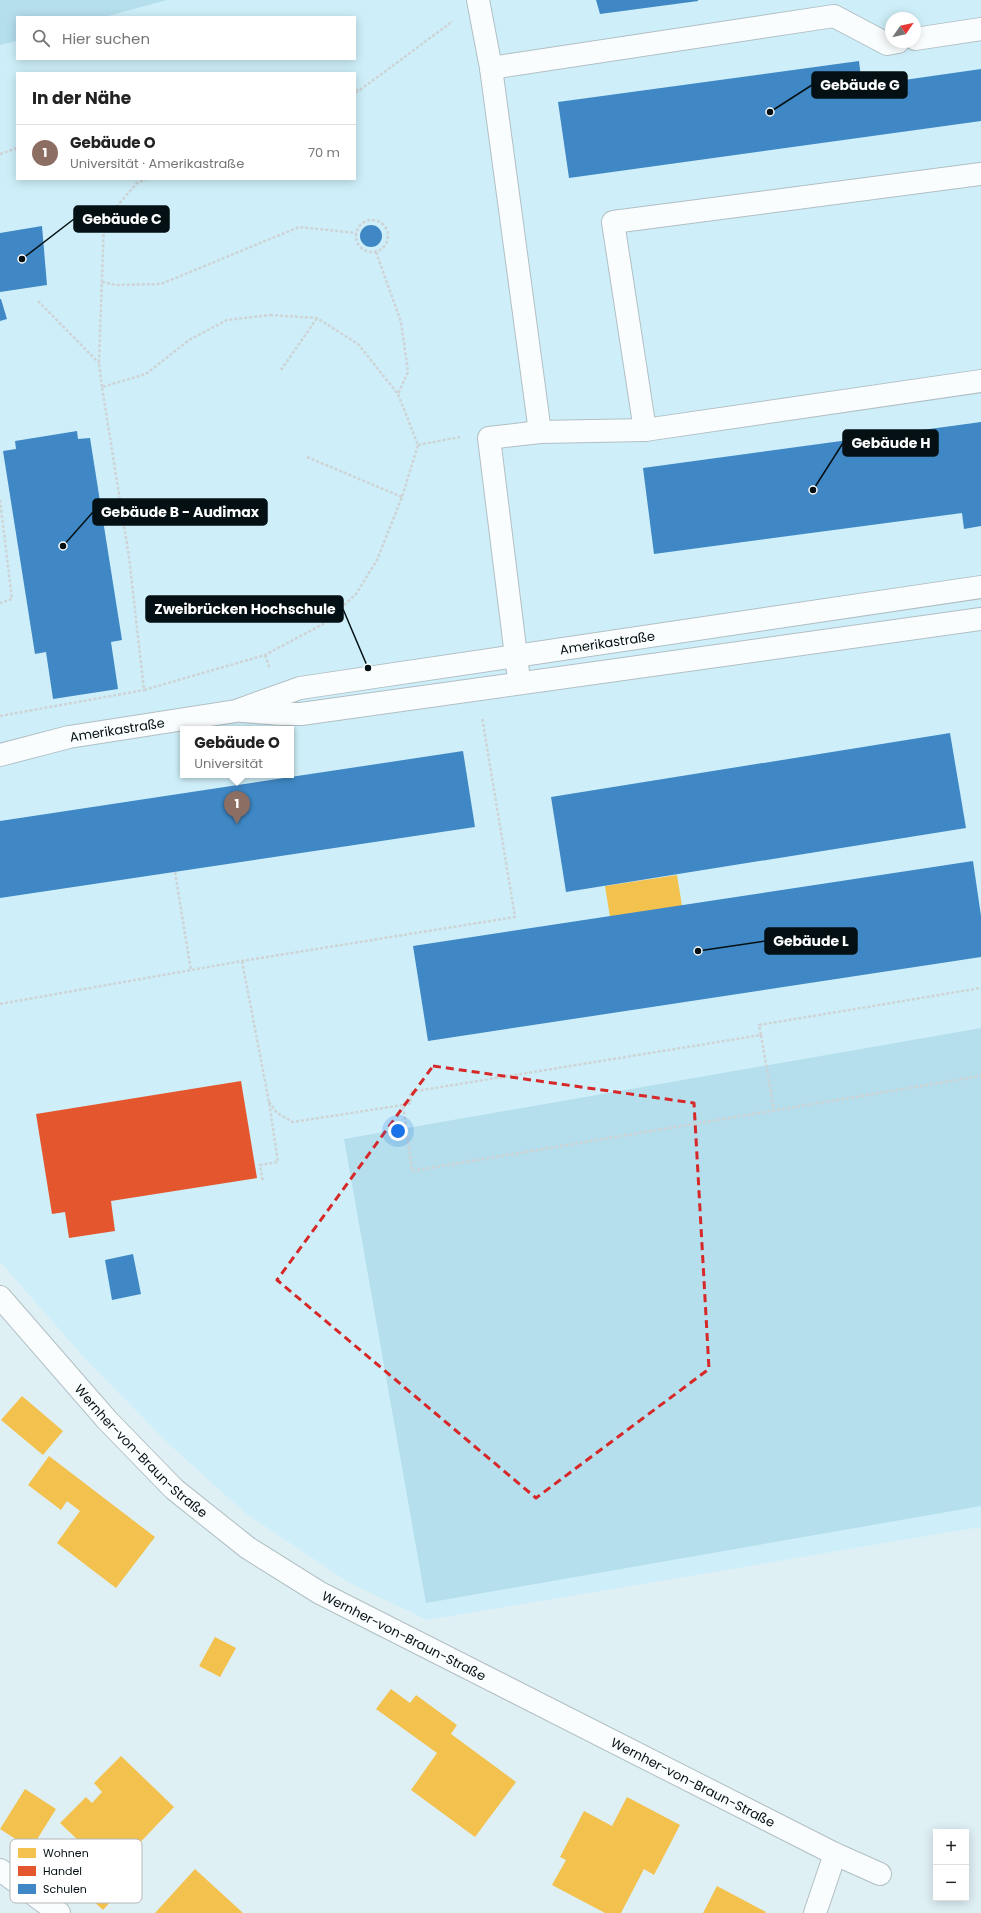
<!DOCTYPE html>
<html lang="de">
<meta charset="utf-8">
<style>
body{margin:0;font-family:Poppins,sans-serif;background:#f6f6f6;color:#222}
.controls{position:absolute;right:12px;bottom:12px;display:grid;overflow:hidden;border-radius:0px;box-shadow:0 2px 10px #0003}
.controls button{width:36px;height:36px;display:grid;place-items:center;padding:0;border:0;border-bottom:1px solid #e0e0e0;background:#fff;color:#222;font:20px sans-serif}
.compass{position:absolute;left:885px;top:12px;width:36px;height:36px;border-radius:50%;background:#fff;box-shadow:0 2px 10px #0003;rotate:56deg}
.you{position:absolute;left:398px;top:1131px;width:14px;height:14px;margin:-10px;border:3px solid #fff;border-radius:50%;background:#1a73e8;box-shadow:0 0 0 6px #1a73e833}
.badge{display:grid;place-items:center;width:26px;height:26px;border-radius:50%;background:#515e63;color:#fff;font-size:13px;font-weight:700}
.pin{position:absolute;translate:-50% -33px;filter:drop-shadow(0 1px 2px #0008)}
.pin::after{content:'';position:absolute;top:21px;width:14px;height:12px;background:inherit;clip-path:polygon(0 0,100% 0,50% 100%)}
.popup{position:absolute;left:180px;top:726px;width:114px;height:52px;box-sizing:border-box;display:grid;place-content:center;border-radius:0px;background:#fff;filter:drop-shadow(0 1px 3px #0005);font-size:13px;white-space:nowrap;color:#767676}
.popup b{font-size:15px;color:#222}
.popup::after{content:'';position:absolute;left:50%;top:100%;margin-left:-8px;border:8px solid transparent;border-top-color:#fff}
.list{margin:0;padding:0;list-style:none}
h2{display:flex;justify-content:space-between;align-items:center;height:52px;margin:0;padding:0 16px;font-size:17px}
h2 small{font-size:13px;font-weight:400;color:#767676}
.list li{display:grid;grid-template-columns:26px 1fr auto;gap:12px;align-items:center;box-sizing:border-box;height:56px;padding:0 16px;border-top:1px solid #e0e0e0}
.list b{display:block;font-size:15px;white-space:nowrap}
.list p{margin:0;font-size:13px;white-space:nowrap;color:#767676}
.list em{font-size:13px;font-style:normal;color:#767676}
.icon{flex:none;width:22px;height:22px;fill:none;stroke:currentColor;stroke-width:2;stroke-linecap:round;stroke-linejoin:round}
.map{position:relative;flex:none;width:981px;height:1913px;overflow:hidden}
.search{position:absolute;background:#fff;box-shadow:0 2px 10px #0003;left:16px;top:16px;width:340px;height:44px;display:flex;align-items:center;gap:10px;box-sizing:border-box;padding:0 14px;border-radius:0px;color:#767676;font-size:15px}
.panel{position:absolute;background:#fff;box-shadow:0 2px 10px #0003;left:16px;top:72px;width:340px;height:108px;border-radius:0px}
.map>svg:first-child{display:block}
.built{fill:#ceeff9;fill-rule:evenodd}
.green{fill:#b5dfec}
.homes{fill:#f2c14e}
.shops{fill:#e4572e}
.schools{fill:#3f88c5}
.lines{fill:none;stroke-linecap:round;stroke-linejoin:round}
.minor-casing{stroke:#b1bfc4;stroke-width:24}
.path{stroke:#ced3d5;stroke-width:2.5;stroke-dasharray:3 2;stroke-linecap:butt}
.minor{stroke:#fafdfe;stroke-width:22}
.marked{fill:none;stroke:#d62828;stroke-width:3;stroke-dasharray:8 5;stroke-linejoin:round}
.labels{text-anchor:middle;stroke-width:4;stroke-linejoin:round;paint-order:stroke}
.street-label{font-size:13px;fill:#041014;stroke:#fff}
.key{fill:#fff;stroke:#b4b7b8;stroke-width:1}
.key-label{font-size:11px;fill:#041014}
.leader{fill:none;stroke:#041014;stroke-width:1.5}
.callout-dot{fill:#041014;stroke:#fff;stroke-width:1.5}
.callout{fill:#041014;stroke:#041014;stroke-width:1.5}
.callout-label{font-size:14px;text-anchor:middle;font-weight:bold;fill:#fff}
</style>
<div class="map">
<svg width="981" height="1913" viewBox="0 0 981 1913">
<rect width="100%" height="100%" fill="#dff0f5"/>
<path class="built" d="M 0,0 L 981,0 L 981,1527 L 427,1620 L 348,1582 L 245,1513 L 171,1446 L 88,1362 L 0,1262 ZM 17,17 L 355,17 L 355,59 L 17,59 ZM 891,18 L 915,18 L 915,42 L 891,42 ZM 17,73 L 355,73 L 355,179 L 17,179 ZM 183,729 L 291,729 L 291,775 L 183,775 Z"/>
<path class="green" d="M 0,0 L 167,0 L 104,17 L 17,17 L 17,41 L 0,45 Z
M 981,1028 L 981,1506 L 426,1603 L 344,1139 Z"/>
<path class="homes" d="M 677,875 L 682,906 L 610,917 L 605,886 Z
M 22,1396 L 63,1431 L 43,1455 L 1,1420 Z
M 49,1456 L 155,1537 L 116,1588 L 57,1543 L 80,1511 L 67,1501 L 61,1510 L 28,1485 Z
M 215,1637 L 236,1648 L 220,1677 L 199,1666 Z
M 391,1689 L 410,1703 L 416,1695 L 457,1725 L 451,1734 L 516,1782 L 475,1837 L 411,1790 L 437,1753 L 376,1709 Z
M 121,1756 L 174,1807 L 129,1854 L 135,1860 L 118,1879 L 93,1854 L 90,1858 L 76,1846 L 80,1842 L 60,1823 L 86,1797 L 92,1803 L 102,1792 L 94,1783 Z
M 25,1789 L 56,1809 L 31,1849 L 0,1829 Z
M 627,1797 L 680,1825 L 654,1875 L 644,1869 L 621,1913 L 605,1913 L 552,1885 L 566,1860 L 560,1857 L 584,1811 L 612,1826 Z
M 195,1869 L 243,1913 L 155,1913 Z
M 717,1886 L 766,1912 L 765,1913 L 703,1913 Z
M 100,1887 L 113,1899 L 103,1910 L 90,1898 Z"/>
<path class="shops" d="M 241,1081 L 257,1178 L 111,1201 L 115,1231 L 69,1238 L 65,1212 L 52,1214 L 36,1114 Z"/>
<path class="schools" d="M 596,0 L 698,0 L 698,1 L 600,14 Z
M 859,61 L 862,86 L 981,69 L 981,121 L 569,178 L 558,102 Z
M360 236a11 11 0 1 1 22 0a11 11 0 1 1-22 0Z
M 42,226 L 47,285 L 0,292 L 0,233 Z
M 0,299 L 1,299 L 7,319 L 0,321 Z
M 981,422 L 981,526 L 964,529 L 962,513 L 654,554 L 643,468 Z
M 77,431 L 78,439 L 90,438 L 122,640 L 111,642 L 118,689 L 53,699 L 46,652 L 35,654 L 3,451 L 16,449 L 15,441 Z
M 950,733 L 966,828 L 566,892 L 551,797 Z
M 463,751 L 475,827 L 0,898 L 0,821 Z
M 973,861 L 981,916 L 981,957 L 428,1041 L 413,946 Z
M 133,1254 L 141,1294 L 112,1300 L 105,1260 Z"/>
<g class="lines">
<defs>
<g id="minor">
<path d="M 478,0 L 491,68 L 540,432"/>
<path d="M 915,39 L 981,29"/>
<path d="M 491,68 L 834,16 L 887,44 L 898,42"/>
<path d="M 645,430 L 613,222 L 981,174"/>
<path d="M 518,672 L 489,438 L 540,432 L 645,430 L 981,381"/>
<path d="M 243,711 L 282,714 L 301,714 L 981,619"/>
<path id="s1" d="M 0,755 L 69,737 L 236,711 L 300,688 L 981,587"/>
<path id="s2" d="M 0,1297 L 107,1420 L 174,1489 L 248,1548 L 320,1593 L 835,1854 L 880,1874"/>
<path d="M 0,1870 L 59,1913"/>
<path d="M 815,1913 L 835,1854"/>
</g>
</defs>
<use href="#minor" class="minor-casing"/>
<path class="path" d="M 355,90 L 360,90 L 453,21
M 355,93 L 360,90
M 0,154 L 17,148
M356 236a16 16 0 1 1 32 0a16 16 0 1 1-32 0Z
M 376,252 L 401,322 L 408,372 L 398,394
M 102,282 L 116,285 L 161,284 L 299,227 L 356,233
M 38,301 L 99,363
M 270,315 L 317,318 L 358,344 L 398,394 L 418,445 L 402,497 L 377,560 L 356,594 L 325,623 L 265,655 L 144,690 L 129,557 L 102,387 L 146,374 L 189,340 L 227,320 Z
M 281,370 L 317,318
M 102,387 L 99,363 L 104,221 L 137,183 L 147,179
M 418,445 L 460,437
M 307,457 L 402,497
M 0,500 L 12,599 L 0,603
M 265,655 L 270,669
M 0,716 L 144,690
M 175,872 L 191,971
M 242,961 L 269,1102 L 278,1162 L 260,1165 L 263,1182
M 0,1004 L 242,961 L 515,917 L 482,717
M 761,1035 L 774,1110
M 269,1102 L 277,1113 L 293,1122 L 403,1105 L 412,1171 L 981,1076
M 403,1105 L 411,1103 L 410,1092 L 761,1035 L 759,1025 L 981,988"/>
<use href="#minor" class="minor"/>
</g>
<path class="marked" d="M 433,1066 L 694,1103 L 709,1369 L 536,1498 L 277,1280 Z"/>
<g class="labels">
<g class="street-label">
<text dy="5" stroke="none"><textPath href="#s1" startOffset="619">Amerikastraße</textPath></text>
<text dy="5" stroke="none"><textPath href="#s1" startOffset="120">Amerikastraße</textPath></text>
<text dy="5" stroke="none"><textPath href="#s2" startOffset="209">Wernher-von-Braun-Straße</textPath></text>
<text dy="5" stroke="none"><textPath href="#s2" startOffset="533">Wernher-von-Braun-Straße</textPath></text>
<text dy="5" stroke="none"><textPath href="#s2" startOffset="857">Wernher-von-Braun-Straße</textPath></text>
</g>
</g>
<rect x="10" y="1839" width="132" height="64" rx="6" class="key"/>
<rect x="18" y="1848" width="18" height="10" fill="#f2c14e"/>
<rect x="18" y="1866" width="18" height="10" fill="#e4572e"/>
<rect x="18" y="1884" width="18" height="10" fill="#3f88c5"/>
<g class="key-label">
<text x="43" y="1857">Wohnen</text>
<text x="43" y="1875">Handel</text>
<text x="43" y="1893">Schulen</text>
</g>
<path class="leader" d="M770 112L812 85M22 259L74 219M813 490L843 443M63 546L93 512M368 668L343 609M698 951L765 941"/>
<g class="callout-dot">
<circle cx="770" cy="112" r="4"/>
<circle cx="22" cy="259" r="4"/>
<circle cx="813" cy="490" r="4"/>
<circle cx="63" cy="546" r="4"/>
<circle cx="368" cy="668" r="4"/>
<circle cx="698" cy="951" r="4"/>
</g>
<g class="callout">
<rect x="812" y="72" width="95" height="26" rx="4"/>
<rect x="74" y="206" width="95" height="26" rx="4"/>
<rect x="843" y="430" width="95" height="26" rx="4"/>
<rect x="93" y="499" width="174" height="26" rx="4"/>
<rect x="146" y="596" width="197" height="26" rx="4"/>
<rect x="765" y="928" width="92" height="26" rx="4"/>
</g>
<g class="callout-label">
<text x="860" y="90">Gebäude G</text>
<text x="122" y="224">Gebäude C</text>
<text x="891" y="448">Gebäude H</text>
<text x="180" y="517">Gebäude B - Audimax</text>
<text x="245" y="614">Zweibrücken Hochschule</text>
<text x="811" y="946">Gebäude L</text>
</g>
</svg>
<div class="controls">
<button>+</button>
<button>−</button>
</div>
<svg class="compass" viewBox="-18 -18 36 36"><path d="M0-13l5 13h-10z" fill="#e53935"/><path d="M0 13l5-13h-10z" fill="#767676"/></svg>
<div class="you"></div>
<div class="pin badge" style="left:237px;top:824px;background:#8d6e63">1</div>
<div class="popup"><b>Gebäude O</b>Universität</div>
<div class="search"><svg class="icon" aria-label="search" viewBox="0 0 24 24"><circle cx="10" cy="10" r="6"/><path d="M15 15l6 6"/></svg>Hier suchen</div>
<section class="panel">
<h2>In der Nähe<small></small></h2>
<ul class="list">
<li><span class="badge" style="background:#8d6e63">1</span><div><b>Gebäude O</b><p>Universität · Amerikastraße</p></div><em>70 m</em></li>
</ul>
</section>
</div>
